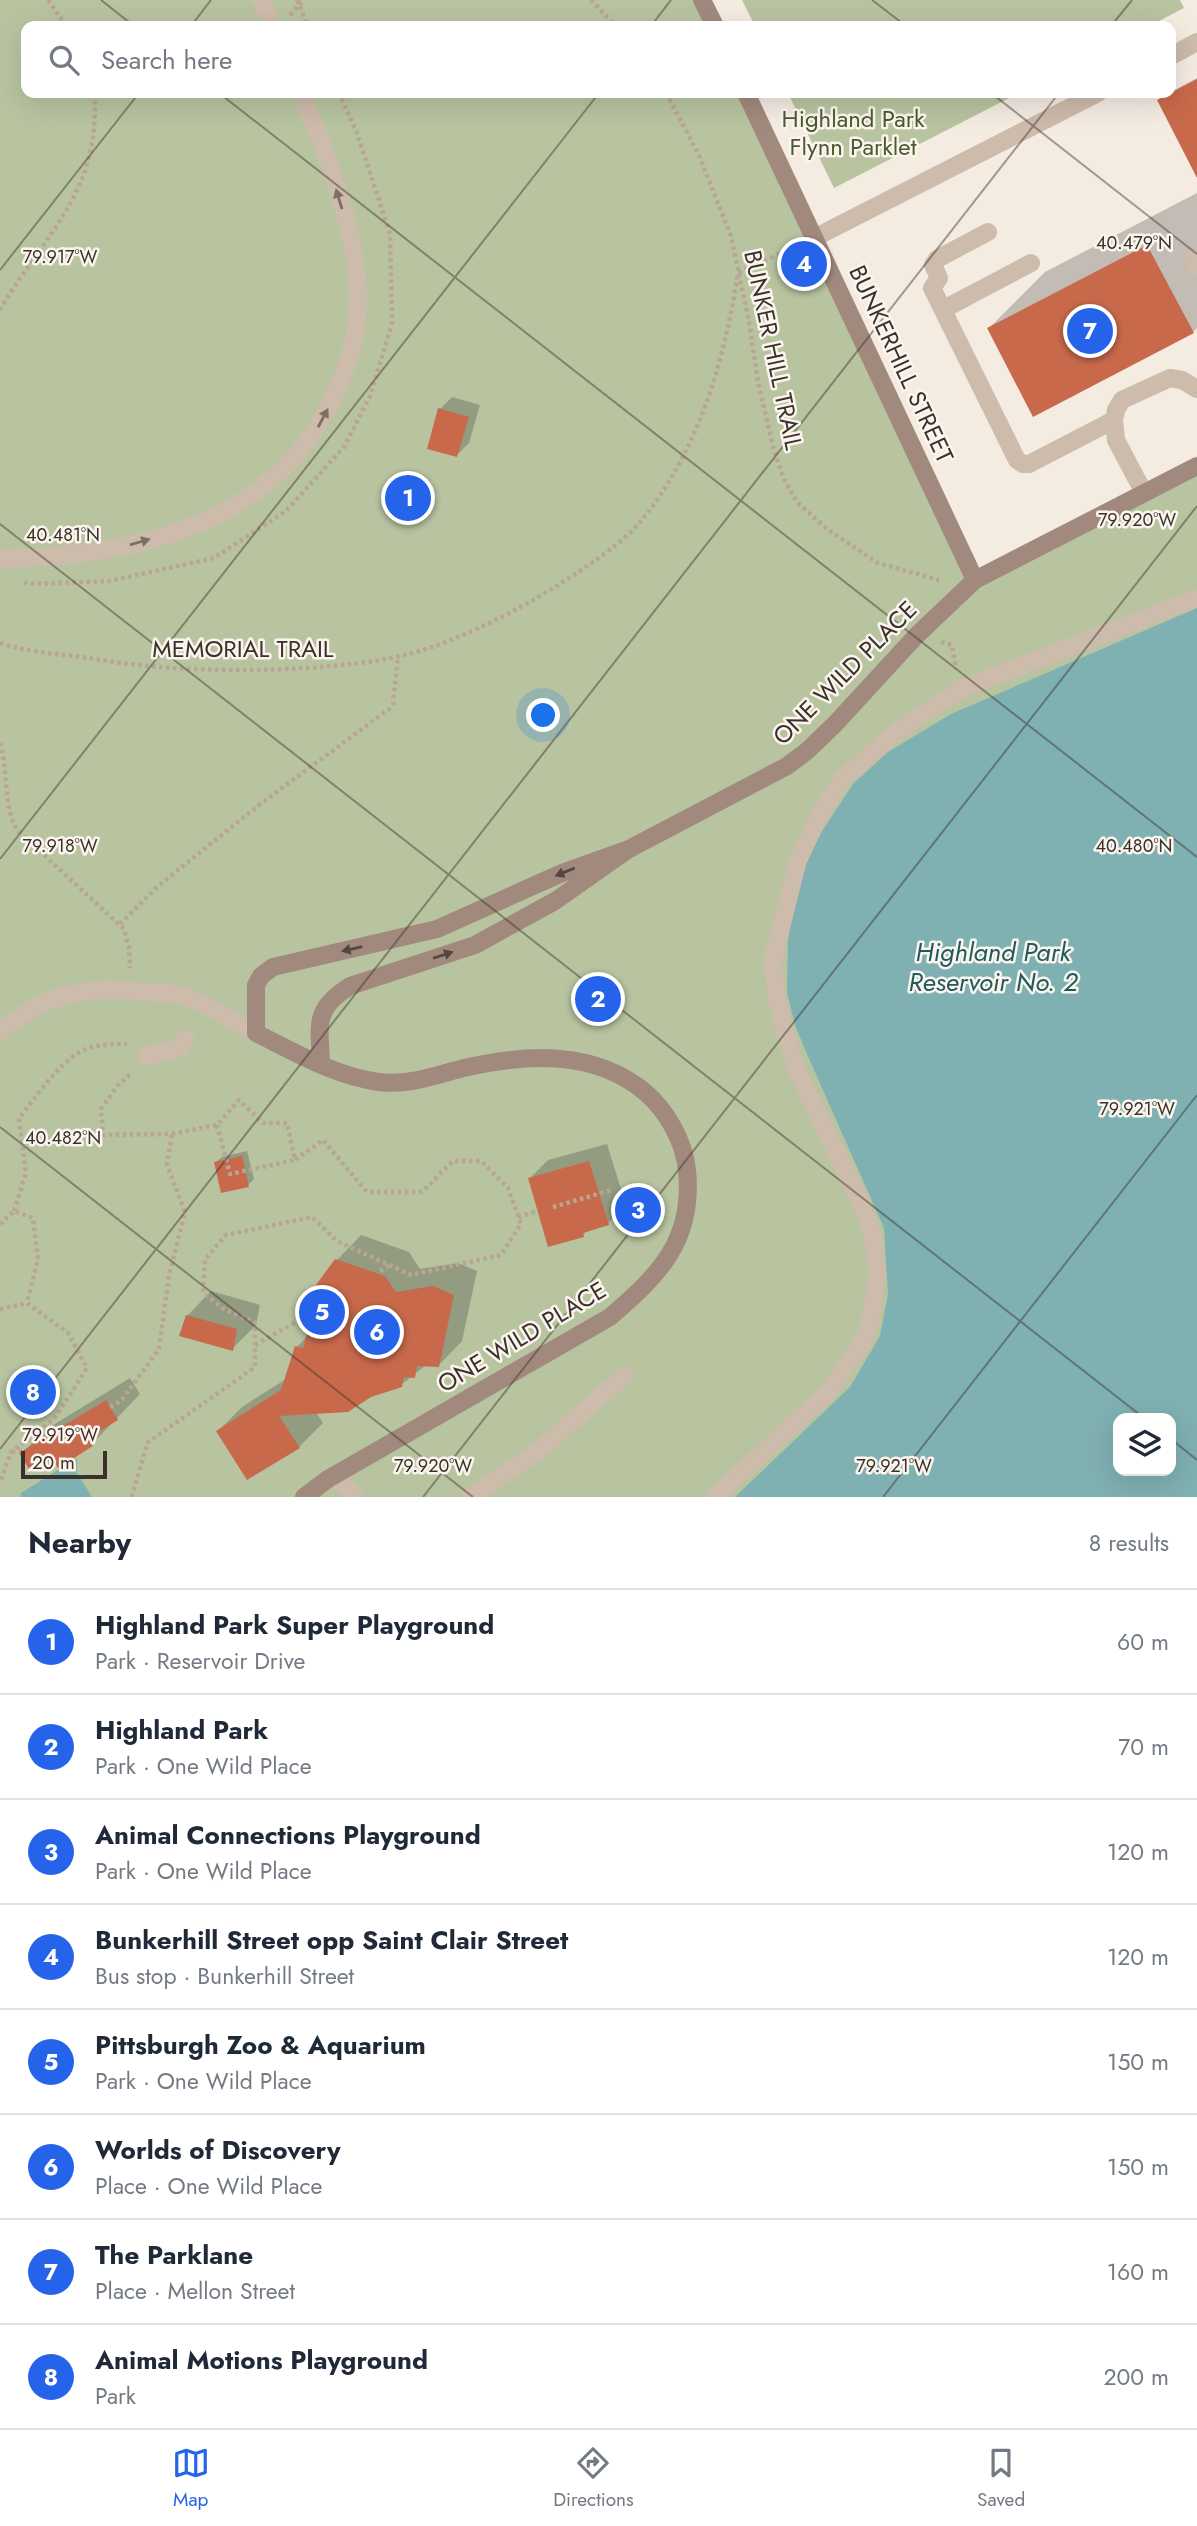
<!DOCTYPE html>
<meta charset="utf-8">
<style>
body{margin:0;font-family:Jost,sans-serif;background:#f6f6f7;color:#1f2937}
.controls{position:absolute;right:21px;bottom:21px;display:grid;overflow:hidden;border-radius:14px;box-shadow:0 7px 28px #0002}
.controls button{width:63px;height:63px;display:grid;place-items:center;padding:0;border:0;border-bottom:2px solid #e0e1e3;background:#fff;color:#1f2937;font:35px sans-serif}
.scale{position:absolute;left:21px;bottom:18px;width:86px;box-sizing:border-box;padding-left:7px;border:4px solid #3b302b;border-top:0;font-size:19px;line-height:24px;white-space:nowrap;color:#3b302b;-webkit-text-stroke:5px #fbf5ee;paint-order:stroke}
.you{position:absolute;left:544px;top:716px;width:24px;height:24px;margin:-18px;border:5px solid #fff;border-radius:50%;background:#1a73e8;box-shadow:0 0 0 10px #1a73e833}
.badge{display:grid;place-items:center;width:46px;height:46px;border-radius:50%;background:#2563eb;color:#fff;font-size:23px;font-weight:700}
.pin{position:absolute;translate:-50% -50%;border:4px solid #fff;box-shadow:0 2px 7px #0006}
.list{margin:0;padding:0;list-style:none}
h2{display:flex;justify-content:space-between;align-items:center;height:91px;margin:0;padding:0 28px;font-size:30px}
h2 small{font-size:23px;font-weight:400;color:#747a83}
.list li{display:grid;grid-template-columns:46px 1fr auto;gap:21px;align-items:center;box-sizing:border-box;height:105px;padding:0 28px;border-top:2px solid #e0e1e3}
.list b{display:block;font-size:26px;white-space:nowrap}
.list p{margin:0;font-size:23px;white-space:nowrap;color:#747a83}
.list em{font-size:23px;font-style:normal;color:#747a83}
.icon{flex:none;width:38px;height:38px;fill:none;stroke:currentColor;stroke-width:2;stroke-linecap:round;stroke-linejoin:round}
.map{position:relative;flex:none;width:1197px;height:1497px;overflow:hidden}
.search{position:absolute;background:#fff;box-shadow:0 7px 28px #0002;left:21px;right:21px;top:21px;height:77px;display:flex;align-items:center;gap:18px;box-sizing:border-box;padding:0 24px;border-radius:14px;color:#747a83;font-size:26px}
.sheet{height:931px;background:#fff}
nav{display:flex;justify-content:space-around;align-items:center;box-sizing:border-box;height:98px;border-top:2px solid #e0e1e3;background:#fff;font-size:19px;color:#747a83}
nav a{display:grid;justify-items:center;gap:4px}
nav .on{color:#2563eb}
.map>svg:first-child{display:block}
.green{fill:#b8c4a0;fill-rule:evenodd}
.water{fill:#7fb0b2;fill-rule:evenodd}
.shadow{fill:#0003}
.building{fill:#c8694b}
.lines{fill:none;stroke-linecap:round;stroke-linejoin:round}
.path{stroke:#b9a596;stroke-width:4.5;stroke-dasharray:3.5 3.5;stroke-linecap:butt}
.service{stroke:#cdbbac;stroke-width:18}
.minor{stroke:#cdbbac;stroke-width:18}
.secondary{stroke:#a18a7d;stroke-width:18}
.oneway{fill:#7d6f65}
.oneway2{fill:#544640}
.ticks{fill:none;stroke:#3b302b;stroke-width:2;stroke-opacity:0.45}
.labels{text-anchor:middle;stroke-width:5;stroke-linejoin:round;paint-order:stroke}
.park-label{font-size:24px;fill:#4a5a2e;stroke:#fbf5ee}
.street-label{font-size:24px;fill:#3b302b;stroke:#fbf5ee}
.water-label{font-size:26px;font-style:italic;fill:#1f5a5e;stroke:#fbf5ee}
.ticks-label{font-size:18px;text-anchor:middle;fill:#3b302b;stroke:#fbf5ee;stroke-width:5;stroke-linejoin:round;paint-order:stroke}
</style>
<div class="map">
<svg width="1197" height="1497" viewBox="0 0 1197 1497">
<rect width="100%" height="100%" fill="#f4ebe1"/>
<path class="green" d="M 0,0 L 702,0 L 715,26 L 26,26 L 26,93 L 746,93 L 975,580 L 1197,466 L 1197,1497 L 0,1497 ZM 1118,1418 L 1171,1418 L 1171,1471 L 1118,1471 Z
M 742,0 L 1180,0 L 1184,8 L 1149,26 L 755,26 Z
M 788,93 L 1019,93 L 834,188 Z"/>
<path class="water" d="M 1197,608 L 1197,1497 L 735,1497 L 850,1387 L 880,1336 L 888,1294 L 884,1228 L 807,1054 L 795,1025 L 787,993 L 788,941 L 796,895 L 806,864 L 819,836 L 853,784 L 888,752 L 951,714 ZM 1118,1418 L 1171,1418 L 1171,1471 L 1118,1471 Z
M 77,1458 L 77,1473 L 92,1497 L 20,1497 L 21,1493 Z"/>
<path class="shadow" d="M 1197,78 L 1197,174 L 1160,100 L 1165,95 Z
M 1197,193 L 1197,328 L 1193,332 L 989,328 L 1045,272 Z
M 452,397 L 480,405 L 469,443 L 457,455 L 440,409 Z
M 607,1144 L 626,1205 L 608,1223 L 589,1229 L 583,1235 L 530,1178 L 548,1160 Z
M 247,1151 L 254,1179 L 248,1185 L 216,1162 L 222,1157 Z
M 361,1235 L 409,1252 L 420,1269 L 458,1263 L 477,1271 L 462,1341 L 438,1366 L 426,1365 L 401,1385 L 316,1412 L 323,1423 L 299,1447 L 218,1431 L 242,1407 L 286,1379 L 297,1347 L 308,1335 L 337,1260 Z
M 211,1291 L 260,1305 L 256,1325 L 232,1349 L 187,1316 Z
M 130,1378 L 140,1394 L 92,1444 L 53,1457 L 21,1454 L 45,1430 Z"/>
<path class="building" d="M 1197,79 L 1197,178 L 1157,100 Z
M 1147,245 L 1194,333 L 1033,417 L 987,328 Z
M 438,408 L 469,417 L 457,457 L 427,449 Z
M 242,1156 L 249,1187 L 221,1193 L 214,1162 Z
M 589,1161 L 609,1225 L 583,1233 L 584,1237 L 548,1247 L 528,1178 Z
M 335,1259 L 385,1276 L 396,1292 L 433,1286 L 454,1295 L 439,1367 L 417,1366 L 415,1378 L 404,1377 L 402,1387 L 371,1397 L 348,1412 L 279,1416 L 300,1448 L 247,1480 L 216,1431 L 281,1390 L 295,1346 L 303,1348 L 313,1312 L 302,1304 Z
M 186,1315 L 237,1329 L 233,1351 L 179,1336 Z
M 106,1400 L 118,1420 L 88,1438 L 93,1446 L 58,1468 L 52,1459 L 31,1472 L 19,1453 Z"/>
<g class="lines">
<path class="path" d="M 48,0 L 66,26
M 297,0 L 308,26
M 591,0 L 616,26
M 290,15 L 303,0
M 666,93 L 698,153 L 731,236 L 750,327 L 758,382 L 774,450 L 784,479 L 797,502 L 827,529 L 878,563 L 939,580
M 0,310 C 28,260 75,214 89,157 C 95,136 95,114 95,93
M 24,582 L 28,584 L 109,581 L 214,558 L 286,511 L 344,447 L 370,396 L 392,323 L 390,234 L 357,133 L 339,93
M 941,642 L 952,645 L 956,669
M 0,643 C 30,653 63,654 94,659 C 159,670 223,671 289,669 C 336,666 384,663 429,648 C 478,631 524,607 566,580 C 588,566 625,541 641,521 C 699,450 724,362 738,273 L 794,247
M 0,743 C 9,771 2,807 18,831 L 124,929 L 129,948 L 130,968
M 120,924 L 157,887 L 259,805 L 389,709 L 393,704 L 398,656
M 217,1125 L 230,1174 L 295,1160
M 553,1207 L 612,1190
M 14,1211 L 26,1173 L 19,1119 C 32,1101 59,1064 78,1053 C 92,1044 111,1044 127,1044
M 518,1217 L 538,1211
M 0,1224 L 14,1211 L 33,1218 L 38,1259 L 27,1303
M 380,1271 L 390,1265
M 0,1309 L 27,1303 L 68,1333 L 87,1368 L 54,1419 L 11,1452 L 0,1482
M 255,1345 L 312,1313
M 110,1407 L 121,1401 L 159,1349 L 169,1275 L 185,1212 L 167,1165 L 172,1134
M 12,1452 L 25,1450
M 132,1497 L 147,1443 L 255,1367 L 255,1322 L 224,1309 L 203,1293 L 205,1259 L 226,1235 L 312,1217 L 337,1241 L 411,1275 L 501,1255 L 521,1224 L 508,1188 L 481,1161 L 453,1161 L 422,1192 L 367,1192 L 323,1140 L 295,1160 L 287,1123 L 263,1123 L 239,1100 L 217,1125 L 172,1134 L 103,1135 L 101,1109 L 119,1084 L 133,1072"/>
<path class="service" d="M 988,232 L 937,259 L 933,265 L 939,278 L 932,288 L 1017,460 L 1023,464 L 1029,464 L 1114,420
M 1193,259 L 1197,267
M 944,309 L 1031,263
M 1144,493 L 1116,440 L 1114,420 L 1116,410 L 1122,400 L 1170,378 L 1182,380 L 1197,389
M 146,1056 L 179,1048 L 186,1039
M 335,1475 L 355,1497
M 470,1497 L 538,1451 L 625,1375
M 715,1497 L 830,1390 L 864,1339 L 871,1319 L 877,1271 L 872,1232 L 859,1199 L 796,1068 L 777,1002 L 773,959 L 798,860 L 822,810 L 843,778 L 900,729 L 961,689 L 1197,598"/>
<path class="minor" d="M 262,0 L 272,26
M 1171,56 L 1197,42
M 814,238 L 1098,93
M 0,559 C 128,556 269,529 331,402 C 347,370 359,333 358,296 C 357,231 326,151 301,93
M 0,1032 C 47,992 85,986 146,992 C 158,993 172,992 184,996 C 209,1004 233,1021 256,1033"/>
<path class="secondary" d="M 702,0 L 715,26
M 746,93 L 975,580
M 321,1065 C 320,1025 312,1010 350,986 L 475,945 L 555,901 L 629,849 L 787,766 L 807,751 L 835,724 L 916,636 L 975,580 L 1197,466
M 304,1497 L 328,1479 L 610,1317 C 660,1274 694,1240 687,1170 C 684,1141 667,1111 645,1092 C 594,1050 529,1054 468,1067 C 438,1074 410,1086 379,1082 C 335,1076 296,1053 256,1033 L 256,985 L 261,976 L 273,967 L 437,929 L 562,873 L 629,849"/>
</g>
<defs><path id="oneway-solid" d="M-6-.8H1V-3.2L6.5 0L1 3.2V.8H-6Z" transform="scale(1.75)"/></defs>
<g class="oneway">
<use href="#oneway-solid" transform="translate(339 199) rotate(-107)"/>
<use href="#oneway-solid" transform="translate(323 418) rotate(-62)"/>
<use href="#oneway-solid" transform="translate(140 542) rotate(-16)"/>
</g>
<g class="oneway2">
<use href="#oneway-solid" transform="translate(565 872) rotate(158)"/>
<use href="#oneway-solid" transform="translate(352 949) rotate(167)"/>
<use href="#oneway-solid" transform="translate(443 955) rotate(-18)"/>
</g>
<path class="ticks" d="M 101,0 L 134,26M 872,0 L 906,26M 191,26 L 211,0M 651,26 L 671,0M 1111,26 L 1132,0M 219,93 L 1197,857M 991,93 L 1197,254M 0,270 L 139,93M 0,524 L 1144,1418M 0,859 L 599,93M 0,1127 L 473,1497M 1171,1439 L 1197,1460M 0,1449 L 1059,93M 423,1497 L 1197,506M 883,1497 L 1197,1095"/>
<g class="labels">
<g class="park-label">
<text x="853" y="127">Highland Park<tspan x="853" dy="28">Flynn Parklet</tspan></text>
</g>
<g class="street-label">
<text transform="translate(773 350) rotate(78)" y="8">BUNKER HILL TRAIL</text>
<text transform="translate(901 364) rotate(65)" y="8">BUNKERHILL STREET</text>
<text x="243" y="657">MEMORIAL TRAIL</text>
<text transform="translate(845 673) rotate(-45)" y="8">ONE WILD PLACE</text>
<text transform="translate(522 1337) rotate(-31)" y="8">ONE WILD PLACE</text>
</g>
<g class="water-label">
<text x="993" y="961">Highland Park<tspan x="993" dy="30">Reservoir No. 2</tspan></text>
</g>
</g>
<g class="ticks-label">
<text x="1134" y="249">40.479°N</text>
<text x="60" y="263">79.917°W</text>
<text x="1137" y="526">79.920°W</text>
<text x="63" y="541">40.481°N</text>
<text x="60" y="852">79.918°W</text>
<text x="1134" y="852">40.480°N</text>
<text x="1137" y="1115">79.921°W</text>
<text x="63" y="1144">40.482°N</text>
<text x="60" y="1441">79.919°W</text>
<text x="433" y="1472">79.920°W</text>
<text x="894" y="1472">79.921°W</text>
</g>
</svg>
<div class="controls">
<button><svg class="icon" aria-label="layers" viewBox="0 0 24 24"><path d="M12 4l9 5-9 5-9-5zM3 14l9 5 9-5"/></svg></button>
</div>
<div class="scale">20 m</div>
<div class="you"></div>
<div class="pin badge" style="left:408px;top:498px">1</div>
<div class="pin badge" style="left:598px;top:999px">2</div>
<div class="pin badge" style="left:638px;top:1210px">3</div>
<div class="pin badge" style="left:804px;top:264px">4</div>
<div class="pin badge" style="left:322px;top:1312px">5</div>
<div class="pin badge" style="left:377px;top:1332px">6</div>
<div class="pin badge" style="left:1090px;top:331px">7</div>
<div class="pin badge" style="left:33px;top:1392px">8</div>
<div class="search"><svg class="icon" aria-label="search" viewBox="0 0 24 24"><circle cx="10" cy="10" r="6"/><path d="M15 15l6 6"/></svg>Search here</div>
</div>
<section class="sheet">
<h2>Nearby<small>8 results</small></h2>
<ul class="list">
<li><span class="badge">1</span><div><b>Highland Park Super Playground</b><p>Park · Reservoir Drive</p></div><em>60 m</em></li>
<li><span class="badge">2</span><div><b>Highland Park</b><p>Park · One Wild Place</p></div><em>70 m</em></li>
<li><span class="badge">3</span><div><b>Animal Connections Playground</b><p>Park · One Wild Place</p></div><em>120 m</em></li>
<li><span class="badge">4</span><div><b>Bunkerhill Street opp Saint Clair Street</b><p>Bus stop · Bunkerhill Street</p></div><em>120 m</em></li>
<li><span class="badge">5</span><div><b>Pittsburgh Zoo &amp; Aquarium</b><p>Park · One Wild Place</p></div><em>150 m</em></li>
<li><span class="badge">6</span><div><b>Worlds of Discovery</b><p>Place · One Wild Place</p></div><em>150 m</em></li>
<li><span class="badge">7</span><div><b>The Parklane</b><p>Place · Mellon Street</p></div><em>160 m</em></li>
<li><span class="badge">8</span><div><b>Animal Motions Playground</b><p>Park</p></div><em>200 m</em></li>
</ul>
</section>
<nav>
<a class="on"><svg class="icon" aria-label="map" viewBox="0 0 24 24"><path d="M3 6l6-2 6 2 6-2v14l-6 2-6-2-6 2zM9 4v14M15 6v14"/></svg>Map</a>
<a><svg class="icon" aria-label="directions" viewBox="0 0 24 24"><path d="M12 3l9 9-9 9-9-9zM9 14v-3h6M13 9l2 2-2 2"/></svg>Directions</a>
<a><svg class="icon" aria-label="saved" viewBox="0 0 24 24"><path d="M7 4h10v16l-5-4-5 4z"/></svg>Saved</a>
</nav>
